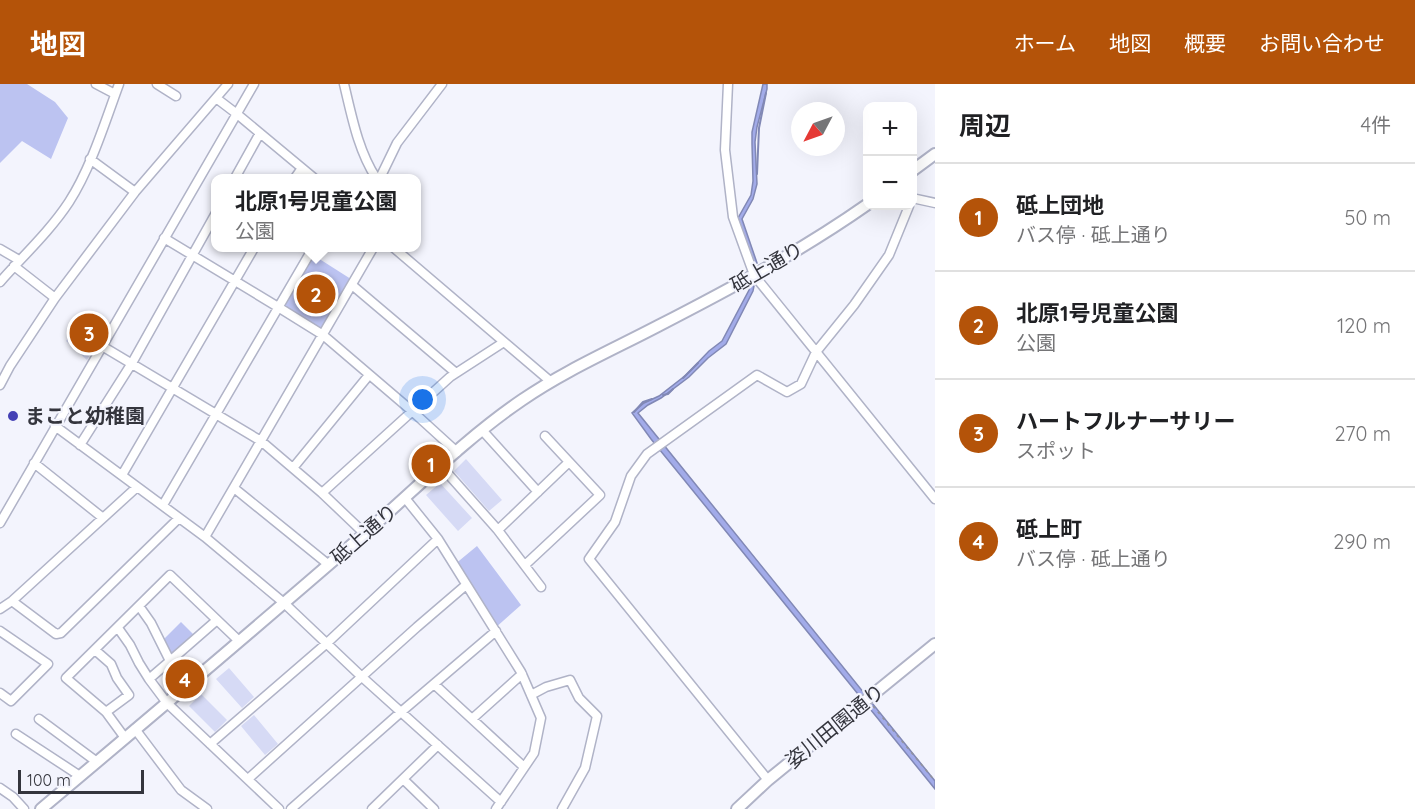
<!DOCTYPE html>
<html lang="ja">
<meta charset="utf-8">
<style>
body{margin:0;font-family:Quicksand,"Noto Sans JP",sans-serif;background:#f2f2f2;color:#202124}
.controls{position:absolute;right:18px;top:18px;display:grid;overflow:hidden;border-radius:12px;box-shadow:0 6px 24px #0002}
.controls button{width:54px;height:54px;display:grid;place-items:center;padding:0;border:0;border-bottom:2px solid #e0e0e0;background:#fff;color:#202124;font:30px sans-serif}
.compass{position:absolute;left:791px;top:18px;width:54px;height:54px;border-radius:50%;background:#fff;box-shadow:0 6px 24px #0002;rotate:229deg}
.scale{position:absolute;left:18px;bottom:15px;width:126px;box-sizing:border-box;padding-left:6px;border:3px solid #34353d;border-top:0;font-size:16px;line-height:21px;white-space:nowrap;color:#34353d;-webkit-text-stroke:4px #f3f4fd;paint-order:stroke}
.you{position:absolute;left:423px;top:316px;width:21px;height:21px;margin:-15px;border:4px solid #fff;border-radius:50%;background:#1a73e8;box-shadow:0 0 0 9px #1a73e833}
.badge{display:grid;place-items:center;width:39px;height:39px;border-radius:50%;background:#b45309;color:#fff;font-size:20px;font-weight:700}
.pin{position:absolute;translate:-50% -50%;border:3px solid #fff;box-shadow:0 2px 6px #0006}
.popup{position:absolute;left:211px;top:90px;width:210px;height:78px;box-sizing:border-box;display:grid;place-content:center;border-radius:12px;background:#fff;filter:drop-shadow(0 2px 4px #0005);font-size:20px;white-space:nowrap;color:#757577}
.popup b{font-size:22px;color:#202124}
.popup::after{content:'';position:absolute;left:50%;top:100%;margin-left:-12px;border:12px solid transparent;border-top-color:#fff}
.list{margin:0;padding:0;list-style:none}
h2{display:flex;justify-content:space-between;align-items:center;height:78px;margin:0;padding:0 24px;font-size:26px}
h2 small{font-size:20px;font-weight:400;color:#757577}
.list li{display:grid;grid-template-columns:39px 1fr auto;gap:18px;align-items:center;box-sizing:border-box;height:108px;padding:0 24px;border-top:2px solid #e0e0e0}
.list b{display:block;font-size:22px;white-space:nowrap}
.list p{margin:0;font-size:20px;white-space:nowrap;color:#757577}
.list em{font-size:20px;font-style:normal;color:#757577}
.map{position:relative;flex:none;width:935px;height:725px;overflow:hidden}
header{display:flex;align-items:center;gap:36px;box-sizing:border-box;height:84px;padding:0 30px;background:#b45309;color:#fff}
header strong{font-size:28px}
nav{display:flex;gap:33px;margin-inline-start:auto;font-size:21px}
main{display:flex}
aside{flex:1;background:#fff}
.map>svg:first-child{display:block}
.green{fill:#bcc3f1}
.water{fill:#a2abe9;stroke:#8188b5;stroke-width:1.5}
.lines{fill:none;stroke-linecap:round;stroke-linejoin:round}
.stream{stroke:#8188b5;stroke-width:2}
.building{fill:#d6daf5}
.minor-casing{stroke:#b0b3c7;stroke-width:11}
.tertiary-casing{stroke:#b0b3c7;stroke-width:14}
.path{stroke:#92939b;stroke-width:1.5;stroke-dasharray:3 4.5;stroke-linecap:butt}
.minor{stroke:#fff;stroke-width:8}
.tertiary{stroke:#fff;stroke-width:10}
.poi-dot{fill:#4440b5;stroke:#f3f4fd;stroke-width:2}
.labels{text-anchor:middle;stroke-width:4.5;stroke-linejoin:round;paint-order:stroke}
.street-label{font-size:20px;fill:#34353d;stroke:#f3f4fd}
.poi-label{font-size:20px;font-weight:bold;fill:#34353d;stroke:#f3f4fd;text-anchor:start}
</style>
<header>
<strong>地図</strong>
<nav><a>ホーム</a><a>地図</a><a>概要</a><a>お問い合わせ</a></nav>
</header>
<main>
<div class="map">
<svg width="935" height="725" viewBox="0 0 935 725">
<rect width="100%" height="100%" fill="#f3f4fd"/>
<path class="green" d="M 0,0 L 27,0 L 55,18 L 68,34 L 51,75 L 22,57 L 0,79 Z
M 310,169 L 354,197 L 323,251 L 278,223 Z
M 477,462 L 521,521 L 494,545 L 454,481 Z
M 181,538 L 197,554 L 168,573 L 161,558 Z"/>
<path class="water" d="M 763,0 L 767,0 L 767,5 L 757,43 L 755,58 L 757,100 L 753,115 L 742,135 L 757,179 L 753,180 L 738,134 L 751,111 L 753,97 L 752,60 L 752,48 Z
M 750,200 L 754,202 L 753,207 L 726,260 L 708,274 L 689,293 L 661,314 L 648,321 L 638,329 L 935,697 L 935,705 L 651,355 L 632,329 L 644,319 L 659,312 L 686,291 L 709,267 L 722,257 L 749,206 Z"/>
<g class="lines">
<path class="stream" d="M 757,90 L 759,44 L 766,9
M 683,294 L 698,279
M 663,311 L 668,310 L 673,305
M 634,328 L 643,318 L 652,315"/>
</g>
<path class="building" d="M 87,227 L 108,240 L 87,276 L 66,257 Z
M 466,375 L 502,416 L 489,427 L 454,387 Z
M 440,399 L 472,434 L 458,447 L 426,411 Z
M 229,584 L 254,613 L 242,624 L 216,595 Z
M 201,610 L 227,636 L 215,648 L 189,622 Z
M 254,631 L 278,660 L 265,671 L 241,642 Z"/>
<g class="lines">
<defs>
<path id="minor" d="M 96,0 L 115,10
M 157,0 L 176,12
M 344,0 C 352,33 358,66 376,94
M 728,0 L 725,66 L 733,133 L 754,191 L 935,415
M 216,14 L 237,30 L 314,94
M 90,75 L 135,108
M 235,94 L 260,49
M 295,94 L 302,84
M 380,94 L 397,59 L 442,0
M 912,114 L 935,119
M 164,154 L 278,223 L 323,251 L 412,327 L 457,368
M 394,164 L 550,297
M 0,165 L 19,176
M 14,182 L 55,214
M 0,198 C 23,172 50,147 69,118 C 91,84 105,38 119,0
M 352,201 L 456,289
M 102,262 L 261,357 L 322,409 L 365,450
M 0,301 L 10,282 L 55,214 L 135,108 L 228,0
M 55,342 L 205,453 L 284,519 L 362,593 L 501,718
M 482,346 L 538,408
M 80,361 L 132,279 L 216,129
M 34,379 L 103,434
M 441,382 L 497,445 L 541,503
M 293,384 L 369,291
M 122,391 L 254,164
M 234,404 L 329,481
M 322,409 L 450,293 L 504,258
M 405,414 L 438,455 L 521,588 L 541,634 L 534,669 L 496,725
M 163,421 L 313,164
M 0,439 L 254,0
M 498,446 L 569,378
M 205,453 L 373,164
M 525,481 L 600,411 L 545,352
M 12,517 L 56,550 L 61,549 L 179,434
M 139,522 L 151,539 L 170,577 L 217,536
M 0,525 L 12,517 L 137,403
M 118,544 L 130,561 L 139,579 L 149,595 L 167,619 L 279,725
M 0,547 L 48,580 L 11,617 L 0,609
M 95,566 L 111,580 L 117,594 L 129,611 L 106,628
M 149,595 L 170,577
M 434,600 L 524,683
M 531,611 L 546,603 L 570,596 L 579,614 L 597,632 L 585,684 L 562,725
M 39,635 L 97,678
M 472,635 L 522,590
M 135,645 L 181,706 L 207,725
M 16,650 L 80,692
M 125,654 L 106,628 L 66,594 L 170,491 L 239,557
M 210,660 L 327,559 L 438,455
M 248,695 L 417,543 L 466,501
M 403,695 L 434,725
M 768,696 L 589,475 L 615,438 L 631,392 L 647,370 L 757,291 L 787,308 L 801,300 L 816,268 L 854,221 L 889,171 L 909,122
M 0,704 L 13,713 L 24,725
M 291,725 L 401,628 L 496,547
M 372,725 L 438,661"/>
<path id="tertiary" d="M 912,87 L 935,70
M 41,725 C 147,636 252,547 356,457 C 411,410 462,357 522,316 C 564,287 612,266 658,242 C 730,205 801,167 868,120
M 737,725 L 768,696 L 935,560"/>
</defs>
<use href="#minor" class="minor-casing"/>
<use href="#tertiary" class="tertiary-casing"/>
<path class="path" d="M 873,622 L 935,697"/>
<use href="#minor" class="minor"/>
<use href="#tertiary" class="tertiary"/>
</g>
<circle class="poi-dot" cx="13" cy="332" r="6"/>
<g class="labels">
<g class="street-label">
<text transform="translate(767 183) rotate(-30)" y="7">砥上通り</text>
<text transform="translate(364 450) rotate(-41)" y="7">砥上通り</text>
<text transform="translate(835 642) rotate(-39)" y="7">姿川田園通り</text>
</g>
<g class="poi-label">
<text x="25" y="339">まこと幼稚園</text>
</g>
</g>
</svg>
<div class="controls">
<button>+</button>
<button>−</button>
</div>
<svg class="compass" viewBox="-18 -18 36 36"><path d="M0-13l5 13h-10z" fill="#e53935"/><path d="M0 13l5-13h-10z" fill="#757577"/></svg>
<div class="scale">100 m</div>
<div class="you"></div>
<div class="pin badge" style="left:431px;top:380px">1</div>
<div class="pin badge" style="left:316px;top:210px">2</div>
<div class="popup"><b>北原1号児童公園</b>公園</div>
<div class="pin badge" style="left:89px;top:249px">3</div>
<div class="pin badge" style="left:185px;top:595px">4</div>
</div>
<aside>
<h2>周辺<small>4件</small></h2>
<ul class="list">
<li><span class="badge">1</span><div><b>砥上団地</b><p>バス停 · 砥上通り</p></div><em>50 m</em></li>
<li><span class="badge">2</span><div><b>北原1号児童公園</b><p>公園</p></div><em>120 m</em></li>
<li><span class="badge">3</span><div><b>ハートフルナーサリー</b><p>スポット</p></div><em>270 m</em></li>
<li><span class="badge">4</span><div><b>砥上町</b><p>バス停 · 砥上通り</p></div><em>290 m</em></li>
</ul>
</aside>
</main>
